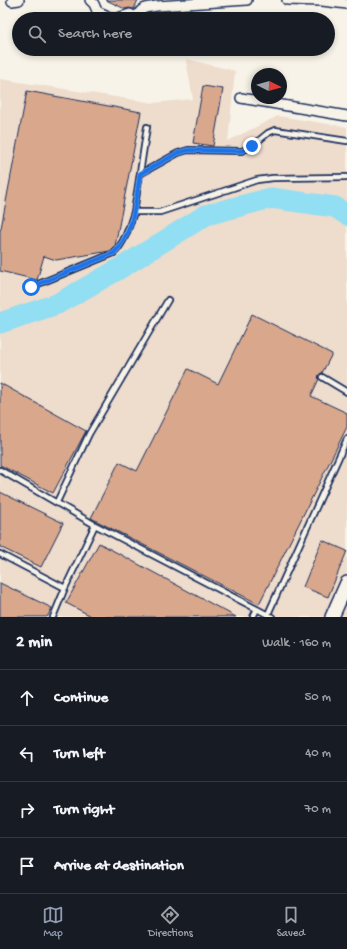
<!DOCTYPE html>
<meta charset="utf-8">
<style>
body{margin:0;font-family:"Gochi Hand",sans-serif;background:#20242c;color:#f1f3f6}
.compass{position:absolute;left:251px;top:68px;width:36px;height:36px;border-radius:50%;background:#171b24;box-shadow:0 2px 6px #0003;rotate:95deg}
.stop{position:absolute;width:12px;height:12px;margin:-9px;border:3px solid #1a73e8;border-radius:50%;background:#fff}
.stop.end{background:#1a73e8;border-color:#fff;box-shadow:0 1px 4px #0008}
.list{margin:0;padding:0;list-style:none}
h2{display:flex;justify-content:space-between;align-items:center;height:52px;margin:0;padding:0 16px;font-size:17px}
h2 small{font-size:13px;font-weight:400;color:#9ea1a6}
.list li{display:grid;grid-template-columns:26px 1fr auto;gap:12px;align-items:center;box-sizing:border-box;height:56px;padding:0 16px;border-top:1px solid #363941}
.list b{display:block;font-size:15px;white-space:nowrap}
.list em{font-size:13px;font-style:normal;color:#9ea1a6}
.icon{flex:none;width:22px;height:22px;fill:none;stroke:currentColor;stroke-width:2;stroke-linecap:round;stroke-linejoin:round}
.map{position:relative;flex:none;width:347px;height:617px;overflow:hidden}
.search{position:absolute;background:#171b24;box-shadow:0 2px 6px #0003;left:12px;right:12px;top:12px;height:44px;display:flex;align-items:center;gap:10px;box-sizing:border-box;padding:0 14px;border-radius:22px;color:#9ea1a6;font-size:15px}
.sheet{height:276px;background:#171b24}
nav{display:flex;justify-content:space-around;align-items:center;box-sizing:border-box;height:56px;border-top:1px solid #363941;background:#171b24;font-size:11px;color:#9ea1a6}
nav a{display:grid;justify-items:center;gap:2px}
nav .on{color:#919bb2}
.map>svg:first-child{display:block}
.built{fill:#eedccc}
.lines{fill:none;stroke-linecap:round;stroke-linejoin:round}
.river{stroke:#92def2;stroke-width:21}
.building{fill:#d9a88c;stroke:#1b2f5e}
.lane-casing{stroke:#1b2f5e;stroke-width:8}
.street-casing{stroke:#1b2f5e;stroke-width:12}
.secondary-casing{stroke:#1b2f5e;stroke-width:16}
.lane{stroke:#f7f3e8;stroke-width:4.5}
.street{stroke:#f7f3e8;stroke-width:9}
.secondary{stroke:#f7f3e8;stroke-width:13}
.route{stroke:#1a73e8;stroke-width:5}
</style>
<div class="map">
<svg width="347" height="617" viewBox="0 0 347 617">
<rect width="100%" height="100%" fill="#f7f3e8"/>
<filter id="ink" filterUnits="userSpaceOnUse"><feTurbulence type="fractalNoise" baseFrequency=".025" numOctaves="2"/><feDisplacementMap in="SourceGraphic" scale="8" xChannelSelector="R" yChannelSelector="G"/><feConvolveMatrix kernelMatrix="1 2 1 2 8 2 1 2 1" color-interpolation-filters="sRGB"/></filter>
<g filter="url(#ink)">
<path class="built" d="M 186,59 L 235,71 L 228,141 L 278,116 L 347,127 L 347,617 L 0,617 L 0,79 L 154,103 L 193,99 Z"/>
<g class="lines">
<path class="river" d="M 0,323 L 57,304 L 119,269 L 206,215 L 271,198 L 335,207 L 347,215"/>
</g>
<path class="building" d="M 106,0 L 138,0 L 134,9 L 129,8 L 125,9 Z
M 203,86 L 223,89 L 213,146 L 193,143 Z
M 27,91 L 141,112 L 115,246 L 110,251 L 56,260 L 44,256 L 37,280 L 0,271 L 0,231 L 1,228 Z
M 252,314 L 332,354 L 322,373 L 319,375 L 319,379 L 311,396 L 347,413 L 347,427 L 259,604 L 91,518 L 119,462 L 137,471 L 188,369 L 218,384 Z
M 0,383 L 86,431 L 53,493 L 0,465 Z
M 0,492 L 63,523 L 41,567 L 0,547 Z
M 322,540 L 347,551 L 328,597 L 303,587 Z
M 99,543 L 236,617 L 93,617 L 66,603 Z
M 0,583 L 52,608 L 47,617 L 0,617 Z"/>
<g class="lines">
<defs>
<path id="lane" d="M 147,127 L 134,212 L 160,212 L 257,180 L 273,178 L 347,177
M 140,174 L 178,153 L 188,150 L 242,151 L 252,146 L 268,133 L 275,130 L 347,141
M 31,287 L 114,253 C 125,242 129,227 134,212
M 322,377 L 347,392
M 0,470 L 95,525 L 272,617
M 57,502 L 89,434 L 168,300
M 0,554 L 65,588
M 268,614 L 347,439
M 53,617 L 65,588 L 95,525
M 253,617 L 257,609"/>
<path id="street" d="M 90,0 L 94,4 L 97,11 L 112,18 L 115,19 L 130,14 L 136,17 C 138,15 140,11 143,9 C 147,7 152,7 157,6 L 247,0
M 287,0 L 322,1 L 347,4
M 12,1 L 19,0
M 241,98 L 347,116"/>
<path id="secondary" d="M 332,617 L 347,583"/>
</defs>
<use href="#lane" class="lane-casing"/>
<use href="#street" class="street-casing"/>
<use href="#secondary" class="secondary-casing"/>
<use href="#lane" class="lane"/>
<use href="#street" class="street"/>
<use href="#secondary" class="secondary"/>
</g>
</g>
<g class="lines" filter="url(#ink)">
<path class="route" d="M 31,287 L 114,253 C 134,233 136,200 140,174 L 178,153 L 188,150 L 242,151 L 252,146"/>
</g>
</svg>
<svg class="compass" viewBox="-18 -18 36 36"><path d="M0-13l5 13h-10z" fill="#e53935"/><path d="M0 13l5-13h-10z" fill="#9ea1a6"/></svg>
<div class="stop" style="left:31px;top:287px"></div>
<div class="stop end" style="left:252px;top:146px"></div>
<div class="search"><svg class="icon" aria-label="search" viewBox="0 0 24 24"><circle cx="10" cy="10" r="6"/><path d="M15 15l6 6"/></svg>Search here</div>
</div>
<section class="sheet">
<h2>2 min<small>Walk · 160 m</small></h2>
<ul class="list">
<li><svg class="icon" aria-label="ahead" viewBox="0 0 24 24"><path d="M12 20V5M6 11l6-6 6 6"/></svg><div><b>Continue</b></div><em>50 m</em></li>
<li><svg class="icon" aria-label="left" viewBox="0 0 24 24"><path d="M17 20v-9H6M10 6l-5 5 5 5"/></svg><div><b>Turn left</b></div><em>40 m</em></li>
<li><svg class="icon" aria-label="right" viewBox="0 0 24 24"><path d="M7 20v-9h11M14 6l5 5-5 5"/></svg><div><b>Turn right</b></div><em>70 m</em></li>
<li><svg class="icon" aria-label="arrive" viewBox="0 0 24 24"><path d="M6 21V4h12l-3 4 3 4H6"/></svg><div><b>Arrive at destination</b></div></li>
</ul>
</section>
<nav>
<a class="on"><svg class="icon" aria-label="map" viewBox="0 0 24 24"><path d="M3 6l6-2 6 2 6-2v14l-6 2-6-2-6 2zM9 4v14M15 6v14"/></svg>Map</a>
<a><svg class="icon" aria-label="directions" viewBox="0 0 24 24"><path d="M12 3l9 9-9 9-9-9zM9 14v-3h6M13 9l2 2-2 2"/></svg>Directions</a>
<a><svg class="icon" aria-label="saved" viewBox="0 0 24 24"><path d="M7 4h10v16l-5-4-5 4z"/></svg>Saved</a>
</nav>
